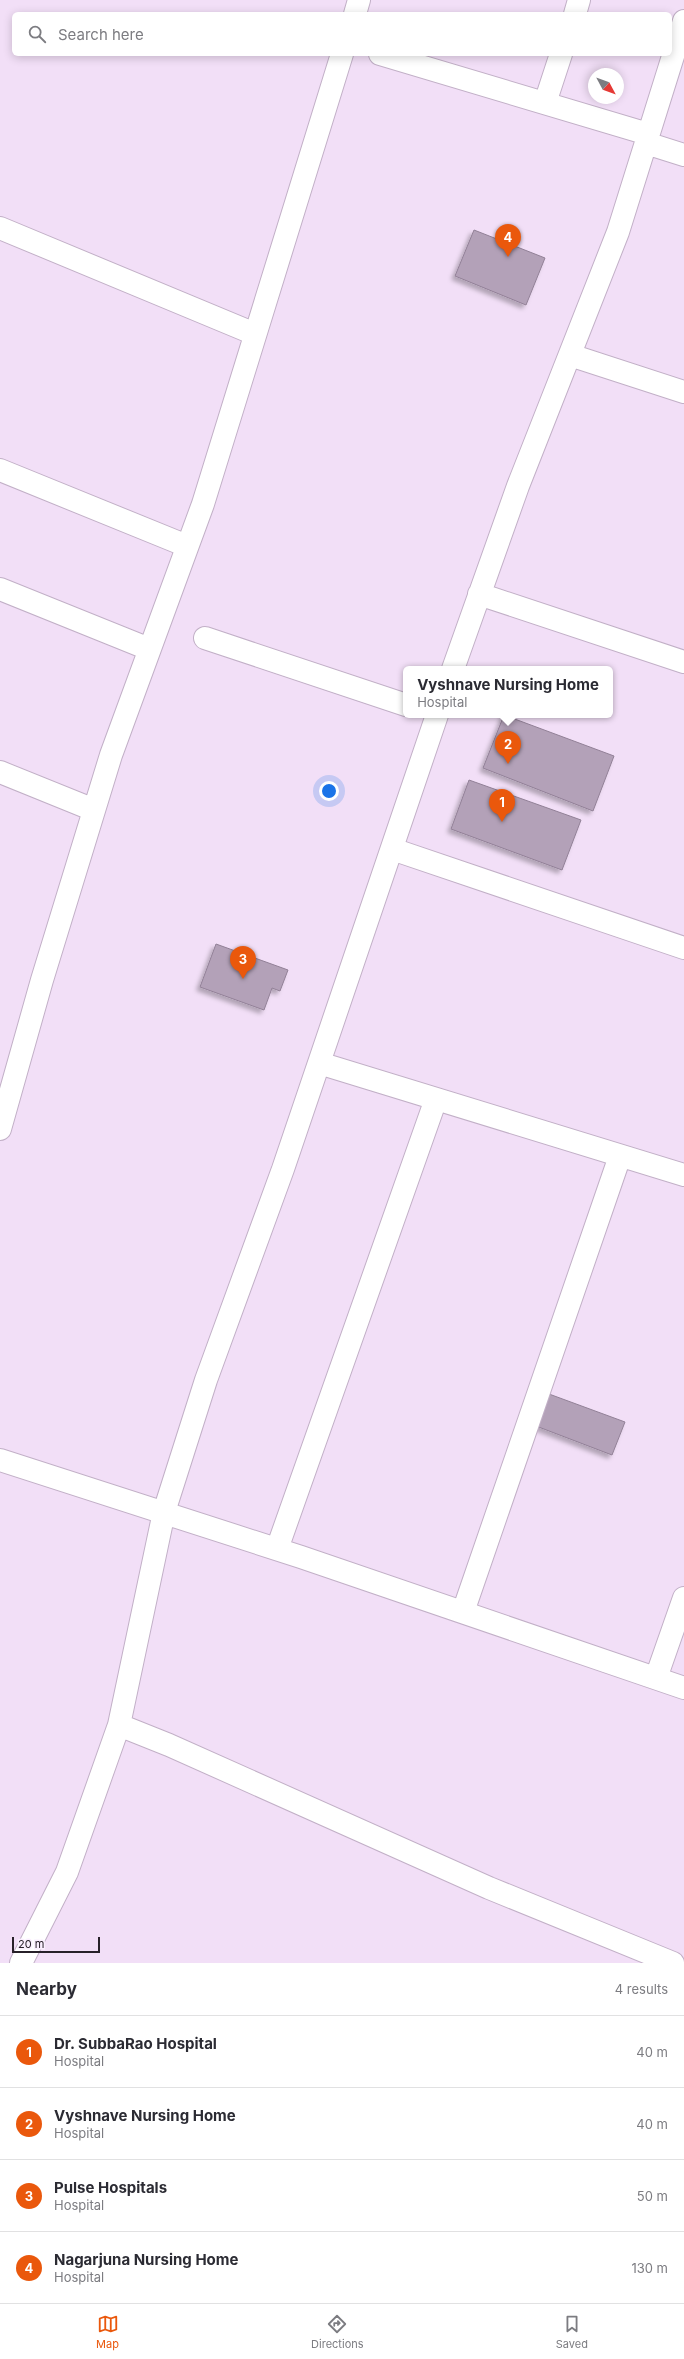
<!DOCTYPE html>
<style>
body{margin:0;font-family:Inter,sans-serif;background:#f7f7f7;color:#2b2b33}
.compass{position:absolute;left:588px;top:68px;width:36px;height:36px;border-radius:50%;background:#fff;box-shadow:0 2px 10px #0003;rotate:131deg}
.scale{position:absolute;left:12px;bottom:10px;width:88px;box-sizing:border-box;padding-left:4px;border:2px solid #272029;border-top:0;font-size:11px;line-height:14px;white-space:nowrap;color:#272029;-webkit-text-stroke:3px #faeffe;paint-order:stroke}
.you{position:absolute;left:329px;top:791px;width:14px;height:14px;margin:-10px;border:3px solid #fff;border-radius:50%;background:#1a73e8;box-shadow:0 0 0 6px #1a73e833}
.badge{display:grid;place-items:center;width:26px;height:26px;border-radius:50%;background:#ea580c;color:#fff;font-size:13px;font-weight:700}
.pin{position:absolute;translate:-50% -33px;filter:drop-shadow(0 1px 2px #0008)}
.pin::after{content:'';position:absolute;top:21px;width:14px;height:12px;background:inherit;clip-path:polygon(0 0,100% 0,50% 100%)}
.popup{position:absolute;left:403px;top:666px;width:210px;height:52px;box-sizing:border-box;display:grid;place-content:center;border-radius:6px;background:#fff;filter:drop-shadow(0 1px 3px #0005);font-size:13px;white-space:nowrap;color:#7c7c81}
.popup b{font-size:15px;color:#2b2b33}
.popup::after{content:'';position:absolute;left:50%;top:100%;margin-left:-8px;border:8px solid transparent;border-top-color:#fff}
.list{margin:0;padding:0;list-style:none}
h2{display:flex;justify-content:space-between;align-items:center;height:52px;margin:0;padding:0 16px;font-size:17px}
h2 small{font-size:13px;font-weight:400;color:#7c7c81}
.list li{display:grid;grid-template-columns:26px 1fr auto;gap:12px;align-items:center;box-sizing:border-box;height:72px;padding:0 16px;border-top:1px solid #e1e1e2}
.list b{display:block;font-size:15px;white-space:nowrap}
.list p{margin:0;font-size:13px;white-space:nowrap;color:#7c7c81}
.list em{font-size:13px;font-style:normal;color:#7c7c81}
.icon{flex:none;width:22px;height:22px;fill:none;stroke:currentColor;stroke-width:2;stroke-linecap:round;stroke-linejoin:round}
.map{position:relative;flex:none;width:684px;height:1963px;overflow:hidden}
.search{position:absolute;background:#fff;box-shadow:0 2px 10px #0003;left:12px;right:12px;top:12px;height:44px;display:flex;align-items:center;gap:10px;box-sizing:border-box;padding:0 14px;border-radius:6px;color:#7c7c81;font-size:15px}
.sheet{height:340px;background:#fff}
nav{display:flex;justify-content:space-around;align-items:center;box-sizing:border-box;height:56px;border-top:1px solid #e1e1e2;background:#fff;font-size:11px;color:#7c7c81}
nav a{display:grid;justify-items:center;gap:2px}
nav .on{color:#ea580c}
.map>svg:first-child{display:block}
.building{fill:#b3a1b8;stroke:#928197;filter:url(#shadow)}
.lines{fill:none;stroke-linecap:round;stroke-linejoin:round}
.minor-casing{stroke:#c2b0c7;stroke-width:24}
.minor{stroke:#fff;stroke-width:22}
</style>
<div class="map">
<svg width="684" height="1963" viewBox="0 0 684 1963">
<defs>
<filter id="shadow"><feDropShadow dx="-3.5" dy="3.5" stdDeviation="2" flood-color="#0004"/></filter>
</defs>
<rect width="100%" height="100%" fill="#f2dff7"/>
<path class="building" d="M 474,230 L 545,258 L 526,305 L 455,276 Z
M 504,715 L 614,756 L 593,811 L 483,768 Z
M 469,780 L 581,820 L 562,870 L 451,829 Z
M 216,944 L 288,970 L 280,991 L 272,988 L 264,1010 L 200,987 Z
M 549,1394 L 625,1422 L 612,1455 L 536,1426 Z"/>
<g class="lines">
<defs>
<path id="minor" d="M 355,14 L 359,0
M 575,14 L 579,0
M 380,54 L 648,134
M 545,103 L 561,54
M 646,143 L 684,155
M 0,228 L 255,334
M 570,355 L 684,392
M 0,470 L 187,546
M 0,589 L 149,649
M 479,594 L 684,662
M 205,638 L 406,705
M 453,669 L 518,486 L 618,232 L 684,21
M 0,772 L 94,810
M 392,849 L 684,948
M 319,1063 L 684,1175
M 0,1129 L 42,980 L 111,755 L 203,504 L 342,54
M 0,1460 L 301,1557 L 684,1688
M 277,1549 L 436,1099
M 463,1612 L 620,1156
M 656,1678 L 684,1598
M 119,1725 L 169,1745 L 489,1888 L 673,1963
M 21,1963 L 67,1872 L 119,1725 L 164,1512 L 206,1380 L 283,1169 L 437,715"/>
</defs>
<use href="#minor" class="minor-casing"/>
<use href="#minor" class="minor"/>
</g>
</svg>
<svg class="compass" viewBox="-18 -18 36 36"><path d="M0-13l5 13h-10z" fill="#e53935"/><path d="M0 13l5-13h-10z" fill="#7c7c81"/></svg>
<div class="scale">20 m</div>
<div class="you"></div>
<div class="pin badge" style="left:502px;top:822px">1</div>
<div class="pin badge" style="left:508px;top:764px">2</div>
<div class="popup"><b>Vyshnave Nursing Home</b>Hospital</div>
<div class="pin badge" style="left:243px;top:979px">3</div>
<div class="pin badge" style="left:508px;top:257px">4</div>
<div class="search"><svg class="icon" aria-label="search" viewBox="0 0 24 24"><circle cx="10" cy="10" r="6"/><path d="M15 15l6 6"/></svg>Search here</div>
</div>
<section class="sheet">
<h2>Nearby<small>4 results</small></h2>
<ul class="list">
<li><span class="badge">1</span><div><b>Dr. SubbaRao Hospital</b><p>Hospital</p></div><em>40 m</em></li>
<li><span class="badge">2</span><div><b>Vyshnave Nursing Home</b><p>Hospital</p></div><em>40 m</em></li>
<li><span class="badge">3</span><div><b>Pulse Hospitals</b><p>Hospital</p></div><em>50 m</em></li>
<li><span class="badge">4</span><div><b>Nagarjuna Nursing Home</b><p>Hospital</p></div><em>130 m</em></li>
</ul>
</section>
<nav>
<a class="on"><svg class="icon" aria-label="map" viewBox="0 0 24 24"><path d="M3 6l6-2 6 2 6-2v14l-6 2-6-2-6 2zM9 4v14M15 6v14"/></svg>Map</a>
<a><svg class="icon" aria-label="directions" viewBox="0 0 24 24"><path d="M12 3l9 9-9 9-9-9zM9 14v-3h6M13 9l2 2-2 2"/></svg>Directions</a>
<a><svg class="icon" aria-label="saved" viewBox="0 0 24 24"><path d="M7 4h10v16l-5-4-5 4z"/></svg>Saved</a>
</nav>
